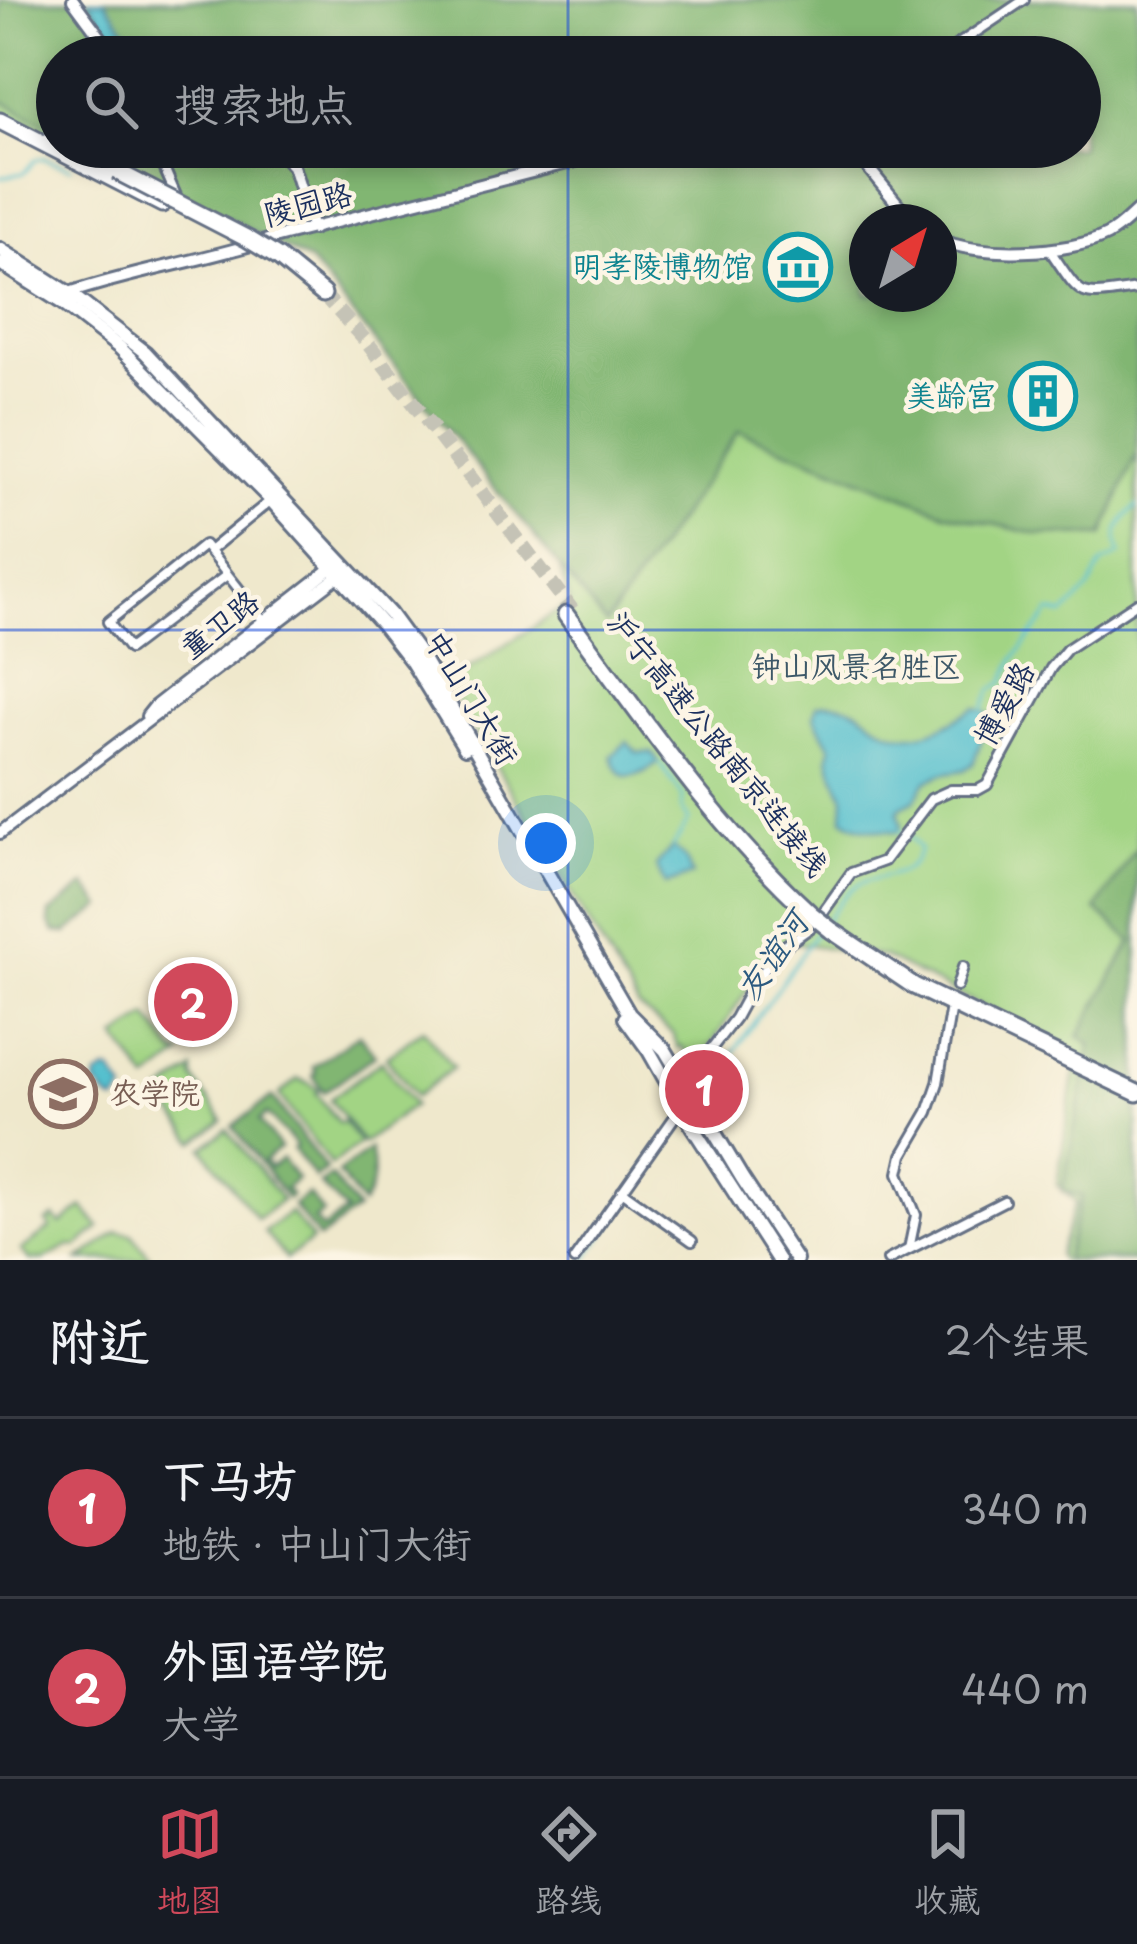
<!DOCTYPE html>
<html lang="zh">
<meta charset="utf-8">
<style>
body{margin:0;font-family:"Playpen Sans","LXGW WenKai TC",sans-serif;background:#242831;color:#f1f3f6}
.compass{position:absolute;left:849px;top:204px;width:108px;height:108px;border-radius:50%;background:#171b24;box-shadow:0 6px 18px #0003;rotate:38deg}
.you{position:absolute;left:546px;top:843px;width:42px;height:42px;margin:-30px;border:9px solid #fff;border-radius:50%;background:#1a73e8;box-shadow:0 0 0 18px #1a73e833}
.badge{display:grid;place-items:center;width:78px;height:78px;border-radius:50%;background:#d1495b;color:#fff;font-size:39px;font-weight:700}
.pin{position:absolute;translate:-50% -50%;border:6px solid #fff;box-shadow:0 3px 12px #0006}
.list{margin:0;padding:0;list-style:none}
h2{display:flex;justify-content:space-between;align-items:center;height:156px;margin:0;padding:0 48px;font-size:51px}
h2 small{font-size:39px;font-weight:400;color:#9ea1a6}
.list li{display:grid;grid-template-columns:78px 1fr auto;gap:36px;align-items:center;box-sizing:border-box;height:180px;padding:0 48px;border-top:3px solid #363941}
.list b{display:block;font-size:45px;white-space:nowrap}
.list p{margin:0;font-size:39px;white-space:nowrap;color:#9ea1a6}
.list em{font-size:39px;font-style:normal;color:#9ea1a6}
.icon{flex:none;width:66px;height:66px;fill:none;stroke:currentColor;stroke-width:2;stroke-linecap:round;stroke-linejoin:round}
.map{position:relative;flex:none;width:1137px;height:1260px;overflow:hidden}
.search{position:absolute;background:#171b24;box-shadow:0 6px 18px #0003;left:36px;right:36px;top:36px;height:132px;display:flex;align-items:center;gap:30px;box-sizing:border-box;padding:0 42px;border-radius:66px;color:#9ea1a6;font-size:45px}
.sheet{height:516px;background:#171b24}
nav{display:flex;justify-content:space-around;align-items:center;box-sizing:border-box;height:168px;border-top:3px solid #363941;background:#171b24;font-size:33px;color:#9ea1a6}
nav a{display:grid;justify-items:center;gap:6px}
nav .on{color:#d1495b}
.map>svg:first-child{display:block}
.green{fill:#a2d484;stroke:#5e8271;stroke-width:3;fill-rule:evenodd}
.forest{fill:#81b672;stroke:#4e7268;stroke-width:3;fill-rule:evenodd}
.water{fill:#54c0ce;stroke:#387896;stroke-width:3}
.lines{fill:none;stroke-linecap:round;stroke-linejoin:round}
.stream{stroke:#54c0ce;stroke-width:3}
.highway-tunnel{stroke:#c5c3b6;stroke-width:15;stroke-dasharray:15 8;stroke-linecap:butt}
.street-casing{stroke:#657084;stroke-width:14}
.secondary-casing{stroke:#657084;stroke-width:16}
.primary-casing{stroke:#657084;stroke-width:18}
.highway-casing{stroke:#657084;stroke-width:21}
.street{stroke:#fff;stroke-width:8}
.secondary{stroke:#fff;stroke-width:10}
.primary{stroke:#fff;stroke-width:12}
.highway{stroke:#fff;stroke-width:15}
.highway-bridge-casing{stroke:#657084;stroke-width:21;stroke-linecap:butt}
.highway-bridge{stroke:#fff;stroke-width:15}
.grid{fill:none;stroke:#1d4ed8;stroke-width:3;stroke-opacity:0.55}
.labels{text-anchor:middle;stroke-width:9;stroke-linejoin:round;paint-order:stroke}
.street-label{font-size:30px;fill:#1b2f5e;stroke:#fcf5e5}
.culture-label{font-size:30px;fill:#0d838f;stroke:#fcf5e5;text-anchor:end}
.park-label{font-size:30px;fill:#3d5868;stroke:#fcf5e5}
.education-label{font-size:30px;fill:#785e54;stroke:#fcf5e5;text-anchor:start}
.water-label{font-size:33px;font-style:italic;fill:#2c5a80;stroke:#fcf5e5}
</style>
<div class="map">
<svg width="1137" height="1260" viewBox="0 0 1137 1260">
<rect width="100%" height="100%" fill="#fcf5e5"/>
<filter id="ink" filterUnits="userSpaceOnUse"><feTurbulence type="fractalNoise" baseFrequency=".00833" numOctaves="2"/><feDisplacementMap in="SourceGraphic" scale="24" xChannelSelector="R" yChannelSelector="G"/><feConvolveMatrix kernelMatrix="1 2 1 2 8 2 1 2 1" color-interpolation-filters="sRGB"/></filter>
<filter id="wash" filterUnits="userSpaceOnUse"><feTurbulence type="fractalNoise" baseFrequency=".004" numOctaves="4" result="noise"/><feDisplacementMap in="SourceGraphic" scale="48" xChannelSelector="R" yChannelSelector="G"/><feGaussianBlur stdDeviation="2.7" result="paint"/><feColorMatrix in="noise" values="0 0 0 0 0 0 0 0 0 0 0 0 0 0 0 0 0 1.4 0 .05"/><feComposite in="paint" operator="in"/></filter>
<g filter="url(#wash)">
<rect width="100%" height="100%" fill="#efe8cc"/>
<path class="green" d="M 0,0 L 1137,0 L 1137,1260 L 1061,1260 L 1058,1255 L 1076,1202 L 1057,1185 L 1078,1054 L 884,957 L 786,941 L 767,960 L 703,1057 L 694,1065 L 682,1046 L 678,1048 L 673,1034 L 639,1008 L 447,683 L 570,603 L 560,568 L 743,397 L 85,147 L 1080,147 L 1080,57 L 57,57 L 57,136 L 0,112 ZM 867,222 L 939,222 L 939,294 L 867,294 Z
M 148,1016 L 175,1053 L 182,1055 L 148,1081 L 117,1038 Z
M 423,1029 L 453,1068 L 416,1096 L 386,1057 Z
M 381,1061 L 414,1105 L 363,1143 L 330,1099 Z
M 193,1070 L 193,1078 L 223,1121 L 195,1142 L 160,1095 Z
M 298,1079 L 307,1082 L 319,1090 L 316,1093 L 339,1123 L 343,1121 L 360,1143 L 331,1165 L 279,1095 Z
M 227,1129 L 282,1200 L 257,1219 L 203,1148 Z
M 83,1207 L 100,1228 L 77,1247 L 70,1246 L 43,1260 L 29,1260 L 21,1250 L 51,1228 L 47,1222 L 54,1217 L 61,1224 Z
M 290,1212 L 312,1240 L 286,1259 L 264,1232 Z
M 118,1232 L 132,1234 L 152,1260 L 79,1260 Z"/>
<path class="forest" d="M 0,0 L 1137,0 L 1137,452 L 1103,536 L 1036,534 L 946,513 L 739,431 L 606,624 L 310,262 L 91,147 L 1080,147 L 1080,57 L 57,57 L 57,130 L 0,100 ZM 867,222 L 939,222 L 939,294 L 867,294 Z
M 1137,847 L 1137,1260 L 1067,1260 L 1065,1256 L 1082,1196 L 1062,1191 L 1091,1044 L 1079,1036 L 1132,941 L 1096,910 Z
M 86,885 L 102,907 L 67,933 L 55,932 L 49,922 L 50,913 Z
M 359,1034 L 375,1055 L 324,1092 L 313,1076 L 316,1073 L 313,1067 Z
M 272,1097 L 326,1169 L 315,1178 L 293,1149 L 296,1146 L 267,1114 L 259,1121 L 280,1148 L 264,1161 L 270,1168 L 282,1159 L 297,1179 L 285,1188 L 291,1196 L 287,1199 L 233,1126 Z
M 370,1149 C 374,1169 375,1188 362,1205 L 338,1173 Z
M 331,1176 L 357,1210 L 319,1239 L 293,1205 L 308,1194 L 323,1213 L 314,1220 L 322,1229 L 346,1212 L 320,1184 Z"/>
<path class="water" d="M 89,0 L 104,0 L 128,33 L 157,37 L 206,57 C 131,57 130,67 89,0 Z
M 826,703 C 849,703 861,712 878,725 C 911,749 946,726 976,707 L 990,715 L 973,764 L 964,770 L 945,773 L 926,781 L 915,800 L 901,807 L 898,812 L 902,825 L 897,832 C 877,828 860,831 843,818 L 844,797 L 833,772 L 829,757 L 831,747 L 814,716 L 817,705 Z
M 627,742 L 637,753 L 652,753 L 659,763 C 639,775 621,789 612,756 Z
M 673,847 L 686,860 L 692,875 L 665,885 L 656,866 Z
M 106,1071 L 112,1072 L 125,1091 L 115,1102 L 108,1098 L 96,1084 L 97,1077 Z"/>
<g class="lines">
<path class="stream" d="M 0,177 L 24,173 L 35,160 L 43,158 L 71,168
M 982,713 L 992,689 L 1003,683 L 1014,659 L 1050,612 L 1064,615 L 1089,589 L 1102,564 L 1121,554 C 1111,536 1122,518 1137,506
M 659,763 L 683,796 L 682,809 L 689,820 L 673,847
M 826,920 C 834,910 842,896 853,888 C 875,871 911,883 920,849 L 912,838 L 899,830
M 699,1102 L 820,927
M 585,1260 L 683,1124"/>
</g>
</g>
<g filter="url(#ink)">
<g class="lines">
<path class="highway-tunnel" d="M 323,294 L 366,341 L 572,610"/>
<defs>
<path id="street" d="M 939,57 L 1024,0
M 155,147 L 178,200
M 1049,249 C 1084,300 1076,298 1137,289
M 209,551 L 264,621
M 227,575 L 129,649 L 108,622 L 204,545 L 209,551 L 270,501
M 957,986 L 963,967
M 622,1191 L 692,1241
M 909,1249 L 916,1215 L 899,1173 L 903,1155 L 928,1112 L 938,1083 L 950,1012
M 574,1260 L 681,1108 L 684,1084 L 735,1018 L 755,981 L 786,945 L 814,925 L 851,873 L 884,861 L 931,799 L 951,790 L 978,790 L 987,785 L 1051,668 L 1067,649 L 1137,603
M 888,1260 L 1004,1201"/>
<path id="secondary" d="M 73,0 L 115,57
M 275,147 L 293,166 L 313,229
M 851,147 L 901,208 L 916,222
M 939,239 C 976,258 1070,254 1107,235 C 1119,229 1128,219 1137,211
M 66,297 L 69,293 C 137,270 209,260 277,237 L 630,147
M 147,716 L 155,706 L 338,563
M 0,833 L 341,574"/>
<path id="primary" d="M 0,249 L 69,293 L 145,352 L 390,614 L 423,659 L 629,1014 L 665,1050 L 742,1178 L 796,1260
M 0,263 L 61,302 L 120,348 L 271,500 L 384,626 L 412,662 L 465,748
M 625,1018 L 649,1051 L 693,1128 L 778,1260"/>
<path id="highway" d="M 0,121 L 162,204
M 279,258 L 323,294
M 566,615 C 641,716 717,829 811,914
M 831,930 L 914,986 L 1137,1093"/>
</defs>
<use href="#street" class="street-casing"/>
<use href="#secondary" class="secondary-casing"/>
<use href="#primary" class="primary-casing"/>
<use href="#highway" class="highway-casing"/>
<use href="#street" class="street"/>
<use href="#secondary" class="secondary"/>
<use href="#primary" class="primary"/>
<use href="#highway" class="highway"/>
<defs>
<path id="highway-bridge" d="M 116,171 L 248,239 L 279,258
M 811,914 L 831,930"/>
</defs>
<use href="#highway-bridge" class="highway-bridge-casing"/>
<use href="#highway-bridge" class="highway-bridge"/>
</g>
</g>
<path class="grid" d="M 568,0 L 568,57M 568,147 L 568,1260M 0,630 L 1137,630"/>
<defs>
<symbol id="museum-ring" viewBox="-11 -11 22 22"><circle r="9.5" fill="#fcf5e5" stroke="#0f9aa8" stroke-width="1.5"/><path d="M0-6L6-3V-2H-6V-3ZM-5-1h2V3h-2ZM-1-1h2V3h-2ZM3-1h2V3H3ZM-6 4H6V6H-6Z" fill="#0f9aa8"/></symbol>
<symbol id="building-ring" viewBox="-11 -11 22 22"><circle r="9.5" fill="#fcf5e5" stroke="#0f9aa8" stroke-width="1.5"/><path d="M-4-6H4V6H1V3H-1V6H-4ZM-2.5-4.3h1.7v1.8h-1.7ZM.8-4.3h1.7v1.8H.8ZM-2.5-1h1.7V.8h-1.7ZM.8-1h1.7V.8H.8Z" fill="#0f9aa8"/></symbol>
<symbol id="university-ring" viewBox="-11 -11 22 22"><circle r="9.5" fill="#fcf5e5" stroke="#8d6e63" stroke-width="1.5"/><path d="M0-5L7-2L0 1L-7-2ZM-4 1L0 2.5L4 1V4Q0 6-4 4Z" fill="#8d6e63"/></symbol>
</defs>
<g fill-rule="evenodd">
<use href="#museum-ring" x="760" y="229" width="76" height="76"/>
<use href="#building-ring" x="1005" y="358" width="76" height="76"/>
<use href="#university-ring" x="25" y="1056" width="76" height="76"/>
</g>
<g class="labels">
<g class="street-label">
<text transform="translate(308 205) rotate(-15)" y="10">陵园路</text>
<text transform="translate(220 625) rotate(-38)" y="10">童卫路</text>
<text transform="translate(471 698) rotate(59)" y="10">中山门大街</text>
<text transform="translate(1005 704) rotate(-61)" y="10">博爱路</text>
<text transform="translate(717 744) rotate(51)" y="10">沪宁高速公路南京连接线</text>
</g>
<g class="culture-label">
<text x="752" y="277">明孝陵博物馆</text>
<text x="996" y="406">美龄宫</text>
</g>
<g class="park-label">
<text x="856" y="677">钟山风景名胜区</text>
</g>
<g class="education-label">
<text x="110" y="1104">农学院</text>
</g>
<g class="water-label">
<text transform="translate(772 956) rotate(-55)" y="12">友谊河</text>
</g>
</g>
</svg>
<svg class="compass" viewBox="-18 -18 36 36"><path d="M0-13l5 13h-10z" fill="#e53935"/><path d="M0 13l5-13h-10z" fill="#9ea1a6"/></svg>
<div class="you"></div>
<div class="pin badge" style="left:704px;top:1089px">1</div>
<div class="pin badge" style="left:193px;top:1002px">2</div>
<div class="search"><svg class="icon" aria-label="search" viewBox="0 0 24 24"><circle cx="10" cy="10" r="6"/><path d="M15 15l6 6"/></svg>搜索地点</div>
</div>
<section class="sheet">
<h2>附近<small>2个结果</small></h2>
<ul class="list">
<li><span class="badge">1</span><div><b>下马坊</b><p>地铁 · 中山门大街</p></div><em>340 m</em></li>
<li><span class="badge">2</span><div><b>外国语学院</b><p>大学</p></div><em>440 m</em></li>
</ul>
</section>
<nav>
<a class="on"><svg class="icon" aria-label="map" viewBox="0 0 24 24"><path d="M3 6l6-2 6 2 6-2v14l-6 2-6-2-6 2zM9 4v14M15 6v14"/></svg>地图</a>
<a><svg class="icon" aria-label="directions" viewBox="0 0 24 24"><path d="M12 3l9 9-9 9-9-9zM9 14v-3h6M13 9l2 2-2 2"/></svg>路线</a>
<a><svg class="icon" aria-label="saved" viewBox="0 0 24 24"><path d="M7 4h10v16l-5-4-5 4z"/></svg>收藏</a>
</nav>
